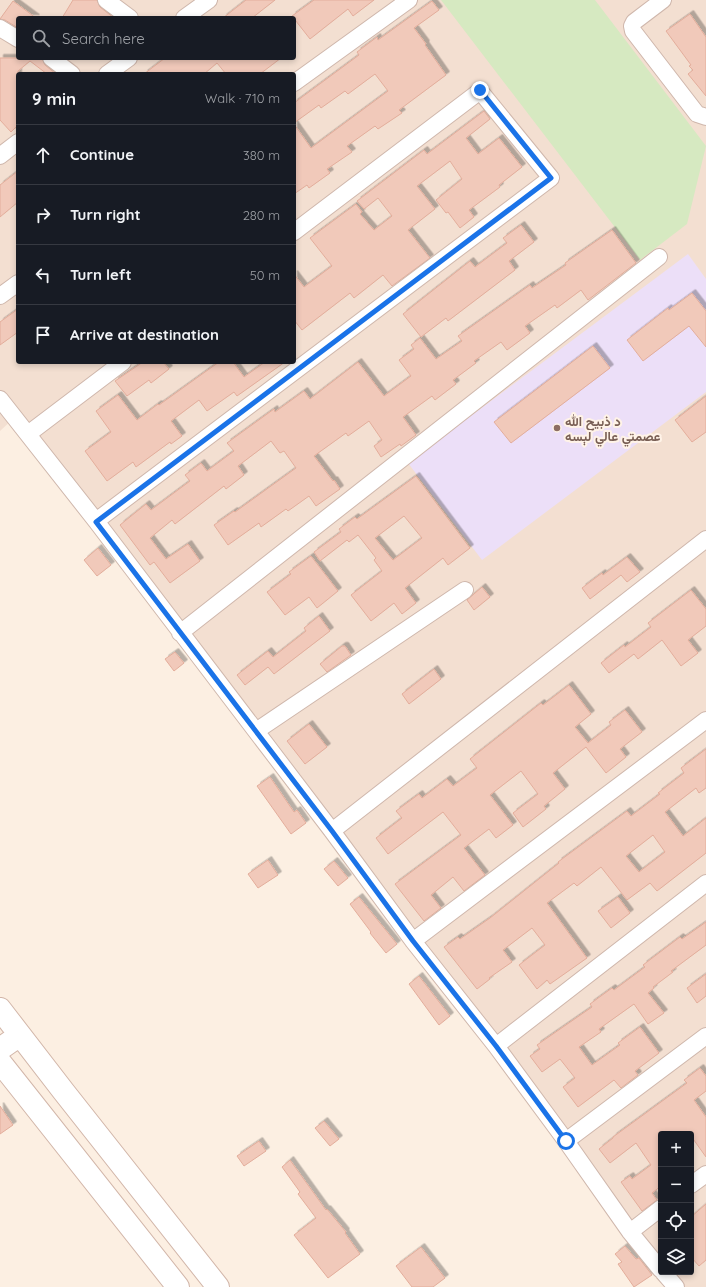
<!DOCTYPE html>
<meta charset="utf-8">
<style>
body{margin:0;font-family:Quicksand,Vazirmatn,sans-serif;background:#20242c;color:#f1f3f6}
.controls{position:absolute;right:12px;bottom:12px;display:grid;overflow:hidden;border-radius:4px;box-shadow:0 2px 6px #0003}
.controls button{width:36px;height:36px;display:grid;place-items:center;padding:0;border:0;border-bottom:1px solid #363941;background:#171b24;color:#f1f3f6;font:20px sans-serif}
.stop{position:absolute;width:12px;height:12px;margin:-9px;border:3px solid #1a73e8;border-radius:50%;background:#fff}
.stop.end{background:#1a73e8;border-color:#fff;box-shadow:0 1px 4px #0008}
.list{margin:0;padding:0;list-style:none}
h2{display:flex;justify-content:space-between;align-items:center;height:52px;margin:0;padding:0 16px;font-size:17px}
h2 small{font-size:13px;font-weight:400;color:#9ea1a6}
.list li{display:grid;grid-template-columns:26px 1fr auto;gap:12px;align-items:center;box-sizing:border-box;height:60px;padding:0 16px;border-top:1px solid #363941}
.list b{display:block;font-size:15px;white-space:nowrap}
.list em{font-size:13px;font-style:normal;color:#9ea1a6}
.icon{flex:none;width:22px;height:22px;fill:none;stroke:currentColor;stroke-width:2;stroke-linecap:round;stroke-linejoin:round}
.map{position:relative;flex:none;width:706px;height:1287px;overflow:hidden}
.search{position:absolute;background:#171b24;box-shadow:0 2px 6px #0003;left:16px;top:16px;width:280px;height:44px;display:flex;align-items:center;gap:10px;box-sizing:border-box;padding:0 14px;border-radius:4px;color:#9ea1a6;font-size:15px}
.panel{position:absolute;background:#171b24;box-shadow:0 2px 6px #0003;left:16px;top:72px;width:280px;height:292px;border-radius:4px}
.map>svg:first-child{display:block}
.residential{fill:#f3dfd1;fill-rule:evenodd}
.education{fill:#ecdff8}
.green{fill:#d6e9c1}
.building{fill:#f1c9ba;stroke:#e3ad9b;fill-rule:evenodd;filter:url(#shadow)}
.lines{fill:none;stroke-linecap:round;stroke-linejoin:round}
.minor-casing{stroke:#cfb7ac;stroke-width:18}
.secondary-casing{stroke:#d2b6a9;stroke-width:24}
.minor{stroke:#fff;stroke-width:16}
.secondary{stroke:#fff;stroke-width:22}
.route{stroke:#1a73e8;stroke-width:5}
.education-dot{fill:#8d6e63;stroke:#fff3e8;stroke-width:1.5}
.labels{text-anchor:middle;stroke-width:4;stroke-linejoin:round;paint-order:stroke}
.education-label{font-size:13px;font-weight:bold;fill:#785e54;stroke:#fff3e8;text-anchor:start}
</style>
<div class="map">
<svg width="706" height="1287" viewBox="0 0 706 1287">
<defs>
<filter id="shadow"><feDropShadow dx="3.5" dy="-3.5" stdDeviation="0" flood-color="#0004"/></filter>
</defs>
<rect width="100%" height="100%" fill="#fcefe2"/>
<path class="residential" d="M 0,0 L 706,0 L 706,1287 L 676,1287 L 663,1272 L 691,1272 L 691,1134 L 661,1134 L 661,1270 L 14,418 L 0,431 ZM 18,18 L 294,18 L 294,58 L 18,58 ZM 18,74 L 294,74 L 294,362 L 18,362 Z"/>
<path class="education" d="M 688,254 L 706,279 L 706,392 L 482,560 L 408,463 Z"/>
<path class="green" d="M 441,0 L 595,0 L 706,146 L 687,224 L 640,260 Z"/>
<path class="building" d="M 73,0 L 97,0 L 100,7 L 114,18 L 62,18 Z
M 246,0 L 275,0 L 252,18 L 223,18 Z
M 314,0 L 374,0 L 353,16 L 348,9 L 310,39 L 292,16 Z
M 13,1 L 36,18 L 18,18 L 18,28 L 5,20 L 0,19 Z
M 432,1 L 439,10 L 414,28 L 426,44 L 425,45 L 446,75 L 399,110 L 402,113 L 378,129 L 375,126 L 347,146 L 352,152 L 327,169 L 330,173 L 309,188 L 307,185 L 294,194 L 294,124 L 311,148 L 388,91 L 375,74 L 348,94 L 345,91 L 321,108 L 319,105 L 294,123 L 294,103 L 359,55 L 357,52 L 377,37 L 378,40 Z
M 690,14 L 706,37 L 706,96 L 688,74 L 693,70 L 689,66 L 691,65 L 666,31 Z
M 0,58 L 42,58 L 45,65 L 56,74 L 47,74 L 30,61 L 18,71 L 18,125 L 11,132 L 0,120 Z
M 165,58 L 281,58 L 260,74 L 226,74 L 217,63 L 204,74 L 144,74 Z
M 484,111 L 490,119 L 466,138 L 478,154 L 499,138 L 522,167 L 499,185 L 500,187 L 469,210 L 474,217 L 460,228 L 448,212 L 446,213 L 436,200 L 462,179 L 450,161 L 417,186 L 435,209 L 408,230 L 430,258 L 392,286 L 383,275 L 354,298 L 350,293 L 302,330 L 294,320 L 294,274 L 304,287 L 332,266 L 310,238 L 356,204 L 362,212 L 360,214 L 374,230 L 392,216 L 378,198 L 364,209 L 357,201 L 424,150 L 427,154 Z
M 18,171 L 18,202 L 0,217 L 0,185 Z
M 521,225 L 534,242 L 509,261 L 515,270 L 448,321 L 446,318 L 421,337 L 403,314 L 470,261 L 475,267 L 507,243 L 503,238 Z
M 612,230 L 636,263 L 588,300 L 581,290 L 557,308 L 555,305 L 525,326 L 530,333 L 507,350 L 501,342 L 474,361 L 476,363 L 453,380 L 456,384 L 435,400 L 432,396 L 403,417 L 416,435 L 401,446 L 400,444 L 381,457 L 374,446 L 382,440 L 369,421 L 348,436 L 346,433 L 314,456 L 333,481 L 334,480 L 340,489 L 316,506 L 309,496 L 288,511 L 286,509 L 261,527 L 259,523 L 228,545 L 214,525 L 234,511 L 235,512 L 296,468 L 284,451 L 280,453 L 271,441 L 238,466 L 244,475 L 226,489 L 224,486 L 175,524 L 172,520 L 150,538 L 166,559 L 188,544 L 200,561 L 170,583 L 154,562 L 150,565 L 120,525 L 146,504 L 151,510 L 190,481 L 185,475 L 201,463 L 207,471 L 234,451 L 227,443 L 274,409 L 275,412 L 304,391 L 310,399 L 358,362 L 384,396 L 411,376 L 399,360 L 414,349 L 411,345 L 420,338 L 436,359 L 462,341 L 458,336 L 530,285 L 532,288 L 566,265 L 565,263 Z
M 692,293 L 706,311 L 706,347 L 689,326 L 643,361 L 627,340 L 668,308 L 669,310 Z
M 18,309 L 18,332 L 0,345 L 0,322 Z
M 593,346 L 610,368 L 511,443 L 494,422 Z
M 143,362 L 163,362 L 169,369 L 151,383 L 149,380 L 127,396 L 115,381 Z
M 219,362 L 233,362 L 244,377 L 265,362 L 285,362 L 237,396 L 234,392 L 207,411 L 199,400 L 171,421 L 182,436 L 171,444 L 170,442 L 136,467 L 133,462 L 107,481 L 85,451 L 111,432 L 96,411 L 118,395 L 137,420 L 158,404 L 159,405 Z
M 706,396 L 706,432 L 692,442 L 675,420 Z
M 416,476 L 470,548 L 448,565 L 443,558 L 405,588 L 416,603 L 402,614 L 394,603 L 371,621 L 351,595 L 382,571 L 374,560 L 376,558 L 358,535 L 349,542 L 347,540 L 320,561 L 314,552 L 341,532 L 339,529 L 355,517 L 357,519 ZM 404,516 L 422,538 L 393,560 L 375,538 Z
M 98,548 L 111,565 L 97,576 L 84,560 Z
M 311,556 L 338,591 L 317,608 L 309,597 L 285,615 L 267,592 L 291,574 L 289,572 Z
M 627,557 L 640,572 L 627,582 L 621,575 L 590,599 L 582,588 L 602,573 L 603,575 Z
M 482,587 L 490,597 L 474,610 L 467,600 Z
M 691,590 L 706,609 L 706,626 L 688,640 L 698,653 L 681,666 L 662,640 L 638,659 L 634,654 L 609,673 L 601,663 L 624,645 L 625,647 L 651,627 L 648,623 Z
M 319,616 L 330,631 L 274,674 L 268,667 L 245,685 L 237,675 L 268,651 L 273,657 L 306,631 L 304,628 Z
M 342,646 L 345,646 L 351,655 L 327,672 L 320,664 Z
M 175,652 L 184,663 L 174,671 L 165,659 Z
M 434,669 L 441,679 L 409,704 L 402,694 Z
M 569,685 L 591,714 L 575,727 L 588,743 L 611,725 L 609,722 L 625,710 L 642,732 L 620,749 L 626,757 L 606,773 L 586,747 L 553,773 L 565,789 L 544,806 L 546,809 L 523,827 L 513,813 L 538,794 L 521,771 L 490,795 L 513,825 L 496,838 L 489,829 L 464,848 L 485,875 L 464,891 L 453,877 L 431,895 L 441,908 L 424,921 L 395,884 L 461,835 L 443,812 L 388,854 L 376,838 L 402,818 L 396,811 L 419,794 L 422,798 L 447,779 L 453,786 L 477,768 L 470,759 L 541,703 L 543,705 Z
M 309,724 L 327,747 L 305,764 L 287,741 Z
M 706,749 L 706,788 L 699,793 L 696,788 L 665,812 L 683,836 L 706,818 L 706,853 L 657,891 L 650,883 L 627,900 L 601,867 L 577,886 L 574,883 L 547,903 L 587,958 L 550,984 L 547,980 L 537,989 L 519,965 L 545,945 L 532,928 L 503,950 L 512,962 L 489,978 L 490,979 L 477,989 L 444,947 L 458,937 L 460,939 L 490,918 L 559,863 L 558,862 L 627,811 L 631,816 L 660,794 L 658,793 L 684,773 L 681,768 ZM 653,835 L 665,852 L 639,872 L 626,856 Z
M 270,777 L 294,812 L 297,810 L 306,823 L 291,834 L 257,786 Z
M 268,860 L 278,875 L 258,888 L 248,874 Z
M 334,861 L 348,878 L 338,886 L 324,869 Z
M 359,897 L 397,944 L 386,953 L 370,933 L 371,932 L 350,904 Z
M 618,897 L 630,913 L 611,928 L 598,911 Z
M 706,922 L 706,945 L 671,971 L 673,972 L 653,987 L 654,988 L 648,993 L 664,1013 L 648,1024 L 634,1004 L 599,1029 L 601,1032 L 579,1047 L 592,1065 L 620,1045 L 618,1043 L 640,1027 L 659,1053 L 635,1071 L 638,1075 L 621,1088 L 614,1080 L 578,1107 L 563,1087 L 575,1078 L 560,1059 L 542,1072 L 530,1056 L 540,1049 L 537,1045 L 592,1007 L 590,1004 L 612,988 L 614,990 L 645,967 L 643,965 L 680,937 L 682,939 Z
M 706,974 L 706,996 L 697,1003 L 687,988 Z
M 419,976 L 450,1016 L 439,1025 L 409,984 Z
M 700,1068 L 706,1076 L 706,1091 L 694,1100 L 706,1117 L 706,1157 L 691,1136 L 691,1134 L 661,1134 L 661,1186 L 652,1193 L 657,1200 L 642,1211 L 621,1182 L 630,1176 L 632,1179 L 651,1165 L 636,1143 L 610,1163 L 599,1149 L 613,1138 L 613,1137 L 687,1083 L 684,1080 Z
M 0,1106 L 13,1125 L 0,1134 Z
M 324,1121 L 339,1139 L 330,1146 L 315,1128 Z
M 259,1141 L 266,1151 L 244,1166 L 237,1156 Z
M 290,1160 L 326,1210 L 327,1209 L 346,1232 L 345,1233 L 360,1254 L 328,1278 L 294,1235 L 316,1218 L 298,1194 L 300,1192 L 282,1167 Z
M 706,1204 L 706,1260 L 699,1266 L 691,1257 L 691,1217 Z
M 625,1246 L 636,1259 L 639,1258 L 652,1275 L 634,1287 L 618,1264 L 622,1262 L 615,1254 Z
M 421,1247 L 445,1278 L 433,1287 L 412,1287 L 396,1266 Z"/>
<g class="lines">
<defs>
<path id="minor" d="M 106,0 L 130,18
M 663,0 L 634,22 L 632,26 L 633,31 L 697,114 L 706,117
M 184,18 L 209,0
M 0,28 L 18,39
M 51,58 L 72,74
M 107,74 L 129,58
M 294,83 L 409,0
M 0,156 L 18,142
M 0,296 L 18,283
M 0,399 L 96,521 L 332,831 L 413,941 L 496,1046 L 566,1141 L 630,1232 L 661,1270
M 28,434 L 123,362
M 96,521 L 551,178 L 480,91 L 294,232
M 180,633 L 659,257
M 256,731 L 465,590
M 332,831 L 706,539
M 413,941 L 706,720
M 496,1046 L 706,883
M 566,1141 L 706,1036
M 691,1185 L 706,1174
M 630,1232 L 661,1208
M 663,1272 L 676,1287"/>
<path id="secondary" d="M 0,1009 L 64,1092 L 218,1287
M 0,1049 L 20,1035
M 0,1062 L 178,1287"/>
</defs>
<use href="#minor" class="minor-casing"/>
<use href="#secondary" class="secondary-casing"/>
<use href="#minor" class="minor"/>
<use href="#secondary" class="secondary"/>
</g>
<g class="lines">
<path class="route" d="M 480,90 L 551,178 L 96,522 L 332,831 L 413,941 L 496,1046 L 566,1141"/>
</g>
<circle class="education-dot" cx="557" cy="428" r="4"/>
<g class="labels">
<g class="education-label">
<text x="565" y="426">د ذبیح الله<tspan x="565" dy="15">عصمتي عالي لېسه</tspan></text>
</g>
</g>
</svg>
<div class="controls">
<button>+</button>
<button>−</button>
<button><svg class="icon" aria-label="locate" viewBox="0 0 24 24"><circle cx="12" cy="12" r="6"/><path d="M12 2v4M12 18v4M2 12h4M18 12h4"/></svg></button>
<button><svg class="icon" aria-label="layers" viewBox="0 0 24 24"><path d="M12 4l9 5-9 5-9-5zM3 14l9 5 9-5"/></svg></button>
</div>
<div class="stop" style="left:566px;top:1141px"></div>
<div class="stop end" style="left:480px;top:90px"></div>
<div class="search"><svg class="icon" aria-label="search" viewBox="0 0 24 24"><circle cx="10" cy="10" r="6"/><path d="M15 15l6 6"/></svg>Search here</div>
<section class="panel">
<h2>9 min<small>Walk · 710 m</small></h2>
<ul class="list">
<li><svg class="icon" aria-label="ahead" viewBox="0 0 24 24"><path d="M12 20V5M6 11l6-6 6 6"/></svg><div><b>Continue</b></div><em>380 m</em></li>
<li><svg class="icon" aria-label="right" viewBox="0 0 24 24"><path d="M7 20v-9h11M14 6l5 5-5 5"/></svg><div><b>Turn right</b></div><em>280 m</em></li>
<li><svg class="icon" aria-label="left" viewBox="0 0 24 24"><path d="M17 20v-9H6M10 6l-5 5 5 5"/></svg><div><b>Turn left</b></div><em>50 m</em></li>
<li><svg class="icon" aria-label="arrive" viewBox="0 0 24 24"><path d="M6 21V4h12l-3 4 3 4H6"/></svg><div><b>Arrive at destination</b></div></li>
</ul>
</section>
</div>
